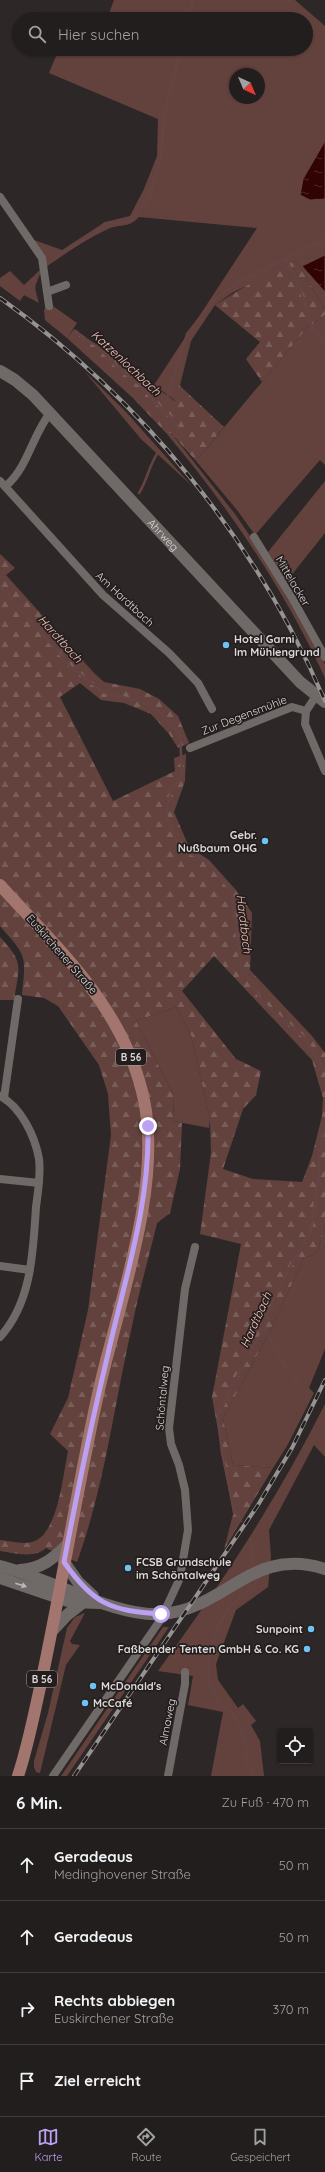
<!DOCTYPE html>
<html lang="de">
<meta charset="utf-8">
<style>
body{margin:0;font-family:Quicksand,sans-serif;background:#2a2726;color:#f1f3f6}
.controls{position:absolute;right:12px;bottom:12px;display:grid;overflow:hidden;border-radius:4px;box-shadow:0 1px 3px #0004}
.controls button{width:36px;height:36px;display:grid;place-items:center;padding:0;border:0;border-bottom:1px solid #3f3c3b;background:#221e1d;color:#f1f3f6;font:20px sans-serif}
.compass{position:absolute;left:229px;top:68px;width:36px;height:36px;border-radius:50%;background:#221e1d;box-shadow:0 1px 3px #0004;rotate:136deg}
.stop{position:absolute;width:12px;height:12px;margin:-9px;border:3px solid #bca0f2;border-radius:50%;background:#fff}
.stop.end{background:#bca0f2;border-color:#fff;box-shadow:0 1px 4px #0008}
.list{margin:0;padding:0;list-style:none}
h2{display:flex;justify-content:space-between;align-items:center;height:52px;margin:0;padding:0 16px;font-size:17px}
h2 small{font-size:13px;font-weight:400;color:#a2a2a4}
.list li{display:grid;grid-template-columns:26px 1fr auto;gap:12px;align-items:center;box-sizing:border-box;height:72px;padding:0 16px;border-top:1px solid #3f3c3b}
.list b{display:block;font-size:15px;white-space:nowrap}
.list p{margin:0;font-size:13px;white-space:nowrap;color:#a2a2a4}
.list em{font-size:13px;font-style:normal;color:#a2a2a4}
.icon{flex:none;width:22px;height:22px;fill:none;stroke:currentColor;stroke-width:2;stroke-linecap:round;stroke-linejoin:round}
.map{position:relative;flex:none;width:325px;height:1776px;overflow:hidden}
.search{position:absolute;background:#221e1d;box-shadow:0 1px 3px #0004;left:12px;right:12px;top:12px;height:44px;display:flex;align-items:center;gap:10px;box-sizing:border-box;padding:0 14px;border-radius:22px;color:#a2a2a4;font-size:15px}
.sheet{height:340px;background:#221e1d}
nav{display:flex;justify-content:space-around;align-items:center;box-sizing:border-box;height:56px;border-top:1px solid #3f3c3b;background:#221e1d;font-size:11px;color:#a2a2a4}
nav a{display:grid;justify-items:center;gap:2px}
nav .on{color:#bca0f2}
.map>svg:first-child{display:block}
.green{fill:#63423e;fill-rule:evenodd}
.forest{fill:url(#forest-firs);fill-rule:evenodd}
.water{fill:url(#water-ripples);stroke:#644443}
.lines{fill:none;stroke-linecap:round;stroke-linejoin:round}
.stream{stroke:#644443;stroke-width:2.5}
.street{stroke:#6f6968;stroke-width:8}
.secondary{stroke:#6f6968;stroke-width:12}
.primary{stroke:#a3756f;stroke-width:12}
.rail-casing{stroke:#969392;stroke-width:4}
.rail{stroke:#231e1d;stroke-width:2.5;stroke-dasharray:8;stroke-linecap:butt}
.oneway{fill:#bbb7b6}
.route{stroke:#bca0f2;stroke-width:5}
.poi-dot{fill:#6fc2f4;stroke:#231e1d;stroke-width:1.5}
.labels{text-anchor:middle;stroke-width:3.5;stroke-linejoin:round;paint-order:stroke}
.shield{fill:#231e1d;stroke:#a4a1a0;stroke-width:1}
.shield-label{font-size:10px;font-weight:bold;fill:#dcd9d8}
.street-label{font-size:11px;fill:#dcd9d8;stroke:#231e1d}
.poi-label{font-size:11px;font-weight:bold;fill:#dcd9d8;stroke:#231e1d;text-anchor:start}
.water-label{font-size:12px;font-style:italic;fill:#fac4bd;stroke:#231e1d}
</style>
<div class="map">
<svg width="325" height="1776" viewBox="0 0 325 1776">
<defs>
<pattern id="forest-firs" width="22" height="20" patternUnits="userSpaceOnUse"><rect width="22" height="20" fill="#63423e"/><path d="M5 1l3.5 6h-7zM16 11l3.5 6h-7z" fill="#795d59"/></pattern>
<pattern id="water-ripples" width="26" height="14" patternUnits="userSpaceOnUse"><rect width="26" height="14" fill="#310403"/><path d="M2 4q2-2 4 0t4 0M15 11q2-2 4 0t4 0" fill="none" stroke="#4e2827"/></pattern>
</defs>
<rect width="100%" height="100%" fill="#2d2827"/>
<path class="green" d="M 114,0 L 295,0 L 325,26 L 325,141 L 303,179 L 310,200 L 325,199 L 325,255 L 302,266 L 325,292 L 325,310 L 296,260 L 232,293 L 215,305 L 191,341 L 176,401 L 154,385 L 257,228 L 139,217 C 128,229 121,223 108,229 C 86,239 66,253 46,267 L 34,240 L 62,250 L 105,222 L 130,216 L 144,189 L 157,156 L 158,119 L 49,73 L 59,49 L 306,49 L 306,19 L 107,19 ZM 235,74 L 259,74 L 259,98 L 235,98 Z
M 40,270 L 41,271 C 35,289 33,282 39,303 L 24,295 L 20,301 L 0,286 L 0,278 L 10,271 L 24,285 Z
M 53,306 L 77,323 L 67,338 L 45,320 L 44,310 L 46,307 Z
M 325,315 L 325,465 L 320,460 L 255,535 L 237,510 L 196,461 L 307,328 Z
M 85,372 L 126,412 L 192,486 L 141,439 Z
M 171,433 L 235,514 L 262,554 L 325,664 L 325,678 C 284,589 230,509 167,434 Z
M 325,481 L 325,533 L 286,582 L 268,552 Z
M 176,1007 L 191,1035 L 210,1119 L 209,1128 L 173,1121 L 174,1096 L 136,1021 Z
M 325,1225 L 325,1349 L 309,1388 L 314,1393 L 287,1446 L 273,1468 L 233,1465 L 223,1418 L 270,1331 L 304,1258 L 317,1253 Z
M 325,1404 L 325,1457 L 314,1445 L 269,1530 L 271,1557 L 268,1587 L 236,1610 L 216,1664 L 218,1680 L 238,1708 L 243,1704 L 256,1721 L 251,1725 L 260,1741 L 264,1776 L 211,1776 L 223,1712 L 188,1705 L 193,1676 L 158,1671 C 220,1586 278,1498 325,1404 Z
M 85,1613 L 70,1641 L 72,1644 L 80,1645 L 66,1665 L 40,1773 L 36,1772 L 34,1767 L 34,1761 L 48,1713 L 67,1628 L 75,1617 Z
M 163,1627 L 169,1627 L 67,1776 L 61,1776 Z"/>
<path class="forest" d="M 296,260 L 325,310 L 325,315 L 307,328 L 262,382 L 246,359 L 260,342 L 215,305 L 259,278 Z
M 74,329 L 175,401 L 179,385 L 224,427 L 196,461 L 171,433 L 167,434 L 133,398 L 67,338 Z
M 0,554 L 15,568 L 6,575 L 94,673 L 104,682 L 140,689 L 159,699 L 178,716 L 189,743 L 178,748 L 169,734 L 151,714 L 124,703 L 101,700 L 80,683 L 60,697 L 113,801 L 175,771 L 174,758 L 186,754 L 185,781 L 174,812 L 189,847 L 209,860 L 236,890 L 252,913 L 250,970 L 312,1036 L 325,1053 L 325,1225 L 317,1253 L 304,1258 L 270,1331 L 223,1418 L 233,1465 L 273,1468 L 224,1550 L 233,1514 L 212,1397 L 241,1244 L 200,1234 L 211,1153 L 210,1119 L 191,1035 L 176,1007 L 136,1021 L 174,1096 L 173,1121 L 182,1123 L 180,1169 L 170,1213 L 157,1223 C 149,1257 139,1291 132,1326 C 114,1405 105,1485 77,1562 L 46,1548 C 34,1559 15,1553 0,1551 L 0,1540 C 11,1541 27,1546 37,1540 C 59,1527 63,1474 68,1451 L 50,1434 L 68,1398 L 88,1310 L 111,1135 L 108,1094 L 99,1065 L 58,1006 L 44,998 L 22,995 C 26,954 27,957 0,926 ZM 214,956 L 312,1060 L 323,1098 L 322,1116 L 312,1156 L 302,1182 L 253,1179 L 223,1169 L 243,1109 L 256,1095 L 261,1071 L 236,1059 L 182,991 Z
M 0,937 C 25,964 19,966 14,1000 L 0,1000 Z"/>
<path class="water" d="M 325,141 L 325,199 L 310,200 L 300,195 L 303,179 Z
M 325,255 L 325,292 L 302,266 Z"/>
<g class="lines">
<path class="stream" d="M 188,19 L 193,0
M 54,259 L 98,231 L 104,224 L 131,221 L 150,196 L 161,159 L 164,114 L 181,49
M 286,259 L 298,283 L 313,330 L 325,341
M 76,331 L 82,337 L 97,346 L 119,369 L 140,385 L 162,409
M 174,436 L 178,430 L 176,422 L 162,409 L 167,399 L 187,334 L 214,300 L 239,282 L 325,239
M 139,493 C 148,479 149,464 159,451
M 0,586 L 71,667 L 103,692 L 153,705 L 180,735 L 182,775 L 171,791 L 166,815 L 179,848 L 208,862 L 232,892 L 240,963 L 263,1003 L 304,1037 L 325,1070
M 264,1329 L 289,1373 L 306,1391
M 241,1521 L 234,1510 L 222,1453 L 218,1417 L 236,1378 L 264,1329 L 273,1300 L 285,1276 L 311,1231 L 319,1176 L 319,1158 L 325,1124
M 251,1540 L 252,1561 L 256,1568
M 253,1776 L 253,1772 L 245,1761 L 248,1749 C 241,1739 243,1727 236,1718 C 230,1709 220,1706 215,1696 C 202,1672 210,1648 219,1626 C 221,1622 223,1616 226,1612 C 237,1598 250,1593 261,1575"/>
<path class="street" d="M 0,197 L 42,258 L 49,306
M 47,292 L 66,285
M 0,481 L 103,595 L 169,653 L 198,683 L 212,709
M 6,486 C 28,467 32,436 50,413
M 254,537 L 292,598 L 325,657
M 316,696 L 306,711 L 305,724 L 325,771
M 190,748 L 292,707 L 306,711
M 0,1096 C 21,1107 35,1136 39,1159 C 41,1175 38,1191 36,1207 C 33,1251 32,1302 0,1337
M 4,1098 L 18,999
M 0,1179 L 39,1183
M 0,1266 L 30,1270
M 53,1776 L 161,1619 L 180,1578 L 188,1530 L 185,1490 L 179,1465 L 171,1444 L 169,1428 L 185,1289 L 195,1247
M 168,1776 L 185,1684 L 185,1672"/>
<g class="secondary">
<path id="s1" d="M 0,371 L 15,380 L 33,395 L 300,682 L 325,702"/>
<path d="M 64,1562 L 78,1582 L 93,1596"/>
<path d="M 0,1566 C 47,1577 116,1618 162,1614 C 226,1609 253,1545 325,1569"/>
<path d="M 20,1570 C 41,1569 53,1559 68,1544"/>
<path d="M 0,1578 L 71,1602 L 99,1603"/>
<path d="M 53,1630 L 67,1615 L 81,1604"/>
</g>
<path class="primary" d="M 0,885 C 60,951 125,1009 144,1100 C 160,1177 128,1275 109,1350 C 99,1385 92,1421 85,1457 C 70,1532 57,1608 41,1683 C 34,1714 28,1746 18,1776"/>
<defs>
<path id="rail" d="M 0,298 C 142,399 256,540 325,701
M 74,1776 L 258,1505 L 292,1448 L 325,1380"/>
</defs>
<use href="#rail" class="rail-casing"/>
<use href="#rail" class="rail"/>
</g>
<defs><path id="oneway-solid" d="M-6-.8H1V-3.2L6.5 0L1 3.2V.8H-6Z"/></defs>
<use class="oneway" href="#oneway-solid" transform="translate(21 1585) rotate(18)"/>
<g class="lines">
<path class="route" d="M 148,1126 C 150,1206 124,1281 107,1358 C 91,1425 77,1493 64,1562 C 93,1604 111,1611 161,1614"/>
</g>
<g class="poi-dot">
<circle cx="226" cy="645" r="4"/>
<circle cx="265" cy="841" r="4"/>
<circle cx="128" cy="1568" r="4"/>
<circle cx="311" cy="1629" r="4"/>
<circle cx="307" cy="1649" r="4"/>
<circle cx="93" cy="1686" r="4"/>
<circle cx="85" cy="1703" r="4"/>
</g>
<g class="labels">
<g class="shield">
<rect x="116" y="1049" width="30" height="16" rx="3"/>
<rect x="27" y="1671" width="30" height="16" rx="3"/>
</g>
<g class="shield-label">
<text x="131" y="1061">B 56</text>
<text x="42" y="1683">B 56</text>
</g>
<g class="street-label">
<text dy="4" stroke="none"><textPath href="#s1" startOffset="232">Ahrweg</textPath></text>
<text transform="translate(293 581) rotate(59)" y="4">Mittelacker</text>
<text transform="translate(125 599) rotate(43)" y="4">Am Hardtbach</text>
<text transform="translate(244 715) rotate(-21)" y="4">Zur Degensmühle</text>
<text transform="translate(62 954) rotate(49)" y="4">Euskirchener Straße</text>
<text transform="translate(162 1398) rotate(-85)" y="4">Schöntalweg</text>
<text transform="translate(167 1722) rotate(-79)" y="4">Almaweg</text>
</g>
<g class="poi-label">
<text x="234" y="643">Hotel Garni<tspan x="234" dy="13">Im Mühlengrund</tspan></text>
<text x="257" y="839" text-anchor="end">Gebr.<tspan x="257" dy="13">Nußbaum OHG</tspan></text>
<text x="136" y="1566">FCSB Grundschule<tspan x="136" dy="13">im Schöntalweg</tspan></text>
<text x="303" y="1633" text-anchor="end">Sunpoint</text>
<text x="299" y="1653" text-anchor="end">Faßbender Tenten GmbH &amp; Co. KG</text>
<text x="101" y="1690">McDonald's</text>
<text x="93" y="1707">McCafé</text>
</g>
<g class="water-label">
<text transform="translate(126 363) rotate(43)" y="4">Katzenlochbach</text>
<text transform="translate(60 639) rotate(48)" y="4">Hardtbach</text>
<text transform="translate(244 924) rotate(83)" y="4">Hardtbach</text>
<text transform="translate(256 1320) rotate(-66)" y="4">Hardtbach</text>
</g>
</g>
</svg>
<div class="controls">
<button><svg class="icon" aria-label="locate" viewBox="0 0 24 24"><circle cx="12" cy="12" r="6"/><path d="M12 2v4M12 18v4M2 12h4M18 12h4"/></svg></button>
</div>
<svg class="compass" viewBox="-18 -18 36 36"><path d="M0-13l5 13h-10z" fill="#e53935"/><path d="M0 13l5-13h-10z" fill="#a2a2a4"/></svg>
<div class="stop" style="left:161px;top:1614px"></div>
<div class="stop end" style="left:148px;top:1126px"></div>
<div class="search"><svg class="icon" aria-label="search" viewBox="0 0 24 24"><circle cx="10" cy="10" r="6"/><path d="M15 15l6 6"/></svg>Hier suchen</div>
</div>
<section class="sheet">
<h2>6 Min.<small>Zu Fuß · 470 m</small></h2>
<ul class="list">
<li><svg class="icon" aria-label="ahead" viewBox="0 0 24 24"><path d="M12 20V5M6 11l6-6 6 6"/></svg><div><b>Geradeaus</b><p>Medinghovener Straße</p></div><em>50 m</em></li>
<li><svg class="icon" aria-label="ahead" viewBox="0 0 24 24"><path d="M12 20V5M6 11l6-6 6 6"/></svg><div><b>Geradeaus</b></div><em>50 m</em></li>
<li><svg class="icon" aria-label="right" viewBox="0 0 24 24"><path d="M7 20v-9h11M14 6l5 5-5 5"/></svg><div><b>Rechts abbiegen</b><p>Euskirchener Straße</p></div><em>370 m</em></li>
<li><svg class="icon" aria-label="arrive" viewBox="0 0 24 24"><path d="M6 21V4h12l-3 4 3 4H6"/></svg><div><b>Ziel erreicht</b></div></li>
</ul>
</section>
<nav>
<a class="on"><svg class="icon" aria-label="map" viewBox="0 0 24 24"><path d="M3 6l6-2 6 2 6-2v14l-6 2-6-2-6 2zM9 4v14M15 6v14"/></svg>Karte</a>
<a><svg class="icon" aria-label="directions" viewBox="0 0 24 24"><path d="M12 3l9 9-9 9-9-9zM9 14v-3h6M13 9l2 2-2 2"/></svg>Route</a>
<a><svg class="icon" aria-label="saved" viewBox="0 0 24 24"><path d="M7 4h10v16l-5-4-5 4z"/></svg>Gespeichert</a>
</nav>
